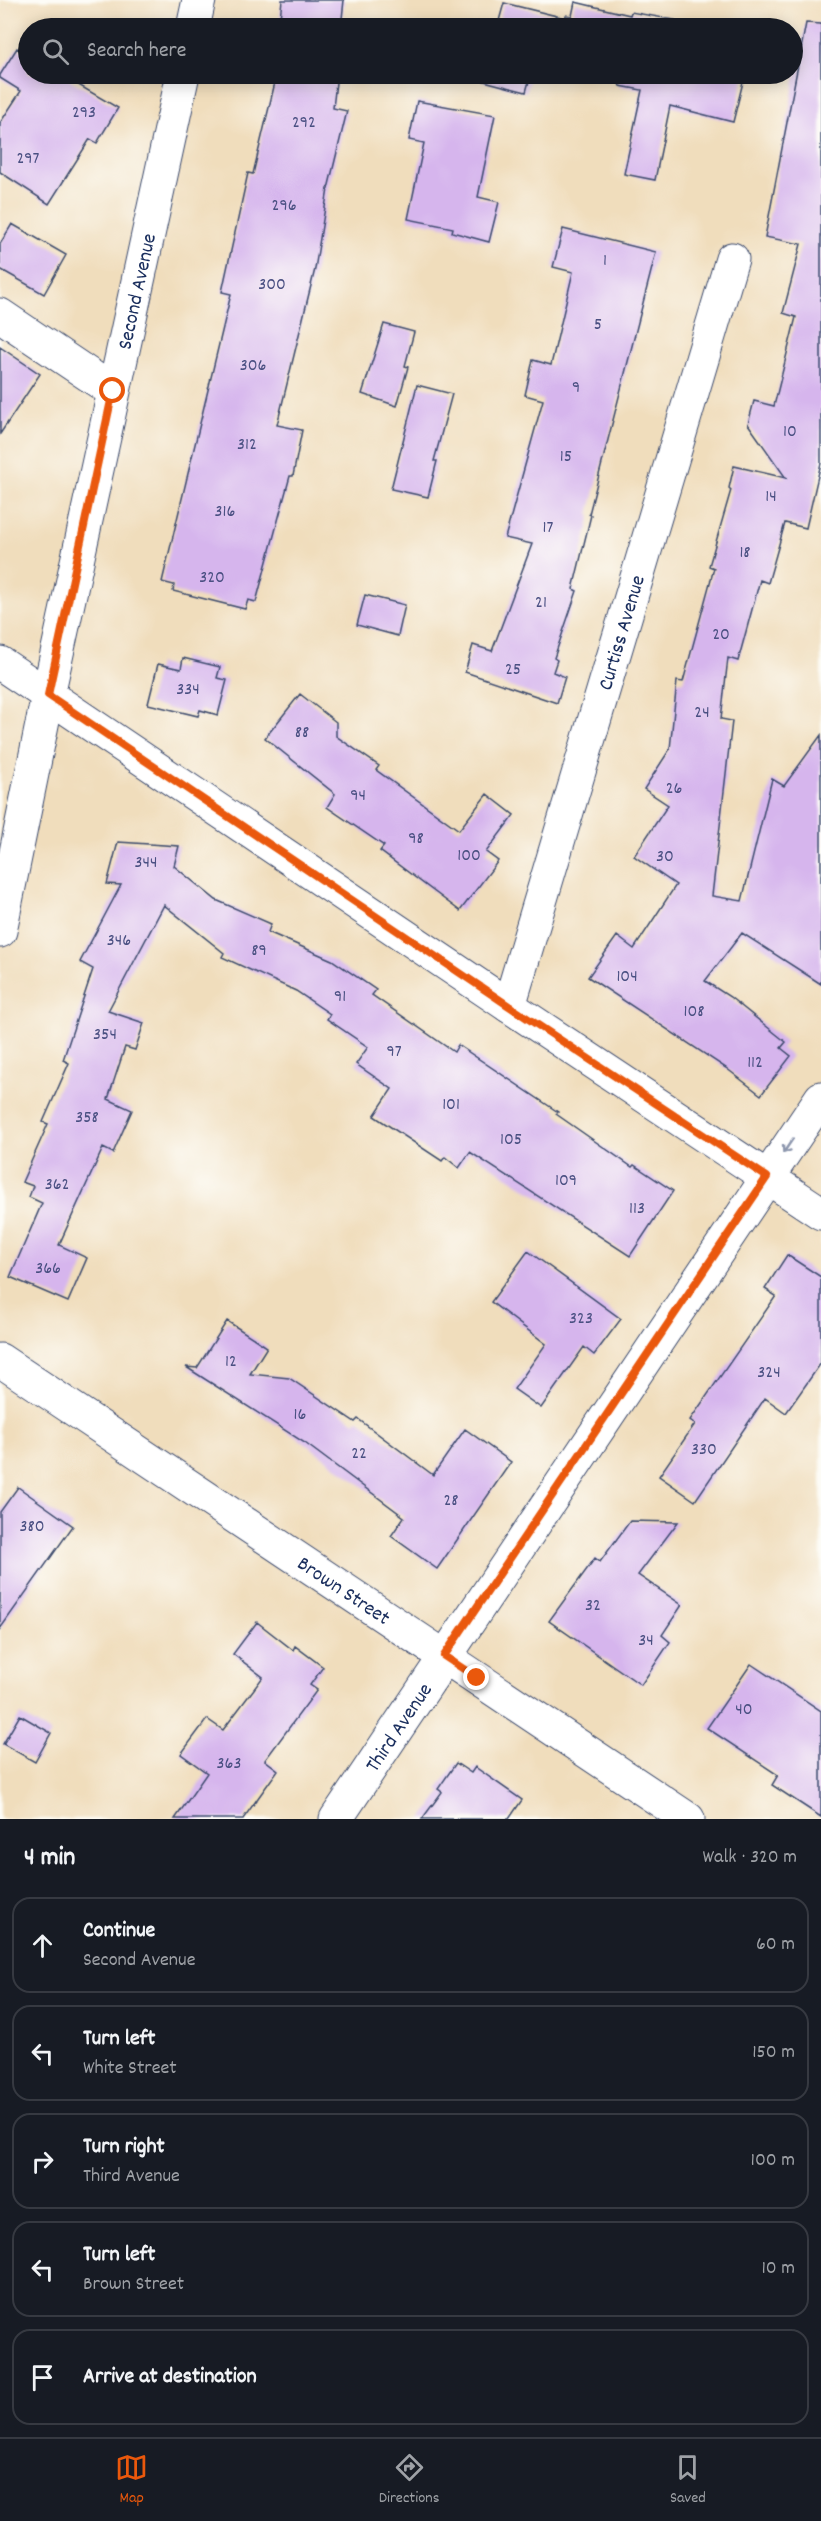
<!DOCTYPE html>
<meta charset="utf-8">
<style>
body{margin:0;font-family:Dekko,sans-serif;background:#242831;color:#f1f3f6}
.stop{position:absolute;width:18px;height:18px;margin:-14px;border:4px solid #ea580c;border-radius:50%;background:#fff}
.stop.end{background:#ea580c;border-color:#fff;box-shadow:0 2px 6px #0008}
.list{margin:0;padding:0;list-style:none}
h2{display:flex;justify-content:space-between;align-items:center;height:78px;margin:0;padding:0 24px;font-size:26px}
h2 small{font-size:20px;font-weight:400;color:#9ea1a6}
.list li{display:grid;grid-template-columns:39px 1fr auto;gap:18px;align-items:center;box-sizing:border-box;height:96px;margin:0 12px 12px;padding:0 12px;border:2px solid #363941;border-radius:18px}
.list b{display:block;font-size:22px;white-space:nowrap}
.list p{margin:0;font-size:20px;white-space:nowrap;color:#9ea1a6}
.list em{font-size:20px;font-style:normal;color:#9ea1a6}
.icon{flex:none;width:33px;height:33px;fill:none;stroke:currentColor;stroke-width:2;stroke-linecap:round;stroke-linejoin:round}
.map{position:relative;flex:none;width:821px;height:1819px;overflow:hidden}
.search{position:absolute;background:#171b24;box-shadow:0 3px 15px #0003;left:18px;right:18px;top:18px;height:66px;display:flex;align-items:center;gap:15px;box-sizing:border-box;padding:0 21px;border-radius:33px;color:#9ea1a6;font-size:22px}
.sheet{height:618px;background:#171b24}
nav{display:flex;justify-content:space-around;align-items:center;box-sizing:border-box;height:84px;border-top:2px solid #363941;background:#171b24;font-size:16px;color:#9ea1a6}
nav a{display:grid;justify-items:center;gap:3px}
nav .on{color:#ea580c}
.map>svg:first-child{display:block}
.building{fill:#d6b5ed}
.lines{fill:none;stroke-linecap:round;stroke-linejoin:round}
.minor-casing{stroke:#3b496c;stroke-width:35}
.minor{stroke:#fff;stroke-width:33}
.oneway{stroke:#8d97ae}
.route{stroke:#ea580c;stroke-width:8}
.labels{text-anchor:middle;stroke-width:6;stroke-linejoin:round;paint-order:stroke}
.number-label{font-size:18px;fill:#4a5082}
.street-label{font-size:21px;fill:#1b2f5e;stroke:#fdfcf7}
</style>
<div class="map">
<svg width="821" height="1819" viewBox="0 0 821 1819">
<rect width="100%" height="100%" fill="#fdfcf7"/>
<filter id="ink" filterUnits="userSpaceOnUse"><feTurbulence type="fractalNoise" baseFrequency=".0167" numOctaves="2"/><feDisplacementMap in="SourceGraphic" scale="12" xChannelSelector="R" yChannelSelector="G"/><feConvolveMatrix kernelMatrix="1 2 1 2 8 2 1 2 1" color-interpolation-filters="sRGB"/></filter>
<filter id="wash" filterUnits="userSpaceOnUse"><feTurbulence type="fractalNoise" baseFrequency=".008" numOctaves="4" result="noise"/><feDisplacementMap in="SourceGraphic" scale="24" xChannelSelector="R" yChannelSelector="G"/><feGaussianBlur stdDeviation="1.35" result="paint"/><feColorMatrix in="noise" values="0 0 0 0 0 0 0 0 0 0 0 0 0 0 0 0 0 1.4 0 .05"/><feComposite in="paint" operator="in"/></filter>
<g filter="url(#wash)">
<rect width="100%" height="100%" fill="#f0ddbc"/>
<g id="blocks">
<path class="building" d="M 282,0 L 344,0 L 341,28 L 279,28 Z
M 575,2 L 630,15 L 631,12 L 675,20 L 673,28 L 497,28 L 504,3 L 565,18 L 566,15 L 572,16 Z
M 806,23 L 821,24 L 821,463 L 806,528 L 785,523 L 768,583 L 760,580 L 738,661 L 728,658 L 721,719 L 732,721 L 712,896 L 742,901 L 772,779 L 784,786 L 821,735 L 821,984 L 742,933 L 705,981 L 730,997 L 786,1042 L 781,1048 L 791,1056 L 761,1095 L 726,1068 L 588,977 L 617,936 L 634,949 L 676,885 L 634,856 L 668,805 L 644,789 L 670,749 L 677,681 L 683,682 L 714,568 L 709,566 L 731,490 L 729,488 L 734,466 L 786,478 L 748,424 L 754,401 L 774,406 L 796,317 L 783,313 L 801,244 L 765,237 Z
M 17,48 L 28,54 L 28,74 L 60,74 L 118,108 L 97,143 L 90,139 L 49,204 L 0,172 L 0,123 L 21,91 L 0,78 L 0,75 Z
M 277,74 L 337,74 L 333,108 L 347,111 L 328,189 L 315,269 L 277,425 L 302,430 L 293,476 L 290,476 L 256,602 L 248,600 L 245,609 L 173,591 L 174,585 L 162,582 L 231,294 L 222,292 L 248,173 L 253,174 Z
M 486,74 L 531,74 L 526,92 L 484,81 Z
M 590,74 L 745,74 L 733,122 L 670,106 L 655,180 L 624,174 L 642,90 L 620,86 L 617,80 Z
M 417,101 L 495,115 L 478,197 L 499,202 L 489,242 L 452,232 L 453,228 L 408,219 L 424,143 L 409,140 Z
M 12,224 L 66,255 L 44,294 L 0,269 L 0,244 Z
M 563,229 L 656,252 L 589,514 L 591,515 L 573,589 L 577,591 L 554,658 L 557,660 L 553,672 L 565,677 L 557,703 L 465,672 L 473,645 L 492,651 L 532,544 L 505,538 L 543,400 L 525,395 L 533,360 L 551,365 L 573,272 L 553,267 Z
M 384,324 L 414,332 L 405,366 L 408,367 L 397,406 L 362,394 Z
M 0,347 L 40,374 L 0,434 Z
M 417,385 L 452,394 L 434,461 L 437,461 L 428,497 L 391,489 Z
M 365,595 L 405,605 L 398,636 L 357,625 Z
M 183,658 L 220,667 L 217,678 L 227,680 L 218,715 L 200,710 L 198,716 L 148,704 L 158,664 L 181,669 Z
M 300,694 L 336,722 L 336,736 L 379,766 L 376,770 L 459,830 L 487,794 L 514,815 L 486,852 L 498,861 L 460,911 L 380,851 L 384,846 L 327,807 L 335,794 L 265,738 Z
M 118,842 L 179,846 L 174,866 L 216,900 L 271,924 L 268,932 L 332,960 L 376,990 L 372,995 L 454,1052 L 458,1045 L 558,1112 L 556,1114 L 632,1167 L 634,1165 L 673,1191 L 630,1256 L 470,1152 L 459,1168 L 445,1157 L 442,1161 L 374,1116 L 392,1089 L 356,1064 L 368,1047 L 327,1019 L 330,1014 L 296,991 L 222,957 L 224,953 L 164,905 L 108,1011 L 144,1023 L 135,1050 L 125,1047 L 108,1099 L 132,1110 L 113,1153 L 103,1148 L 59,1245 L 87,1258 L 68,1302 L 10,1277 L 42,1203 L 29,1197 L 33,1186 L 22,1182 L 48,1124 L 43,1122 L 69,1063 L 63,1060 L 93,969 L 80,962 L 121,885 L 107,884 Z
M 528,1251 L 621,1319 L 594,1355 L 584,1347 L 541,1408 L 514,1389 L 546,1344 L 491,1302 Z
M 787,1255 L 821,1277 L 821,1363 L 786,1413 L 765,1398 L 695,1501 L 659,1476 L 695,1424 L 690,1420 L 776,1296 L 765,1289 Z
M 227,1321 L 267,1347 L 250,1374 L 289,1378 L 355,1422 L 358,1419 L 433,1475 L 465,1429 L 511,1462 L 437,1569 L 391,1536 L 404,1517 L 305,1443 L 186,1367 L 197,1368 Z
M 18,1487 L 73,1526 L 0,1629 L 0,1512 Z
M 630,1521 L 678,1522 L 638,1575 L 682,1605 L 662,1635 L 670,1642 L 641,1685 L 549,1621 L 595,1558 L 600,1562 Z
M 257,1622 L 293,1650 L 295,1646 L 323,1667 L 310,1685 L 317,1690 L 265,1760 L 278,1770 L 243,1819 L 175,1819 L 207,1773 L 181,1754 L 207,1719 L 223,1730 L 263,1677 L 233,1654 Z
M 751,1664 L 821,1711 L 821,1817 L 772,1785 L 778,1775 L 707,1728 Z
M 20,1715 L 51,1733 L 35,1762 L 3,1744 Z
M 456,1763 L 471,1773 L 475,1767 L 522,1800 L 509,1819 L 422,1819 L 442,1792 L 438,1789 Z"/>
</g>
</g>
<g filter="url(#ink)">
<use href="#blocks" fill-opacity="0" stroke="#3b496c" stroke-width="1.5"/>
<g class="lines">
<defs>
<g id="minor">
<path d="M 193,28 L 199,0"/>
<path d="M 0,315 L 113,391"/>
<path d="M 0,663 L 509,1006 L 821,1213"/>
<path id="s1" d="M 0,931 L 48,695 L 183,74"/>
<path id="s2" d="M 509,1006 L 732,259"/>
<path id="s3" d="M 0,1360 L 688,1819"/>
<path id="s4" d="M 336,1819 L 821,1098"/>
</g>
</defs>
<use href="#minor" class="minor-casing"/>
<use href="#minor" class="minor"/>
</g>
<defs><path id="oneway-shaft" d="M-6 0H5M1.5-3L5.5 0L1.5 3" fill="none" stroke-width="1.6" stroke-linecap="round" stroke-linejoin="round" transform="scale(1.5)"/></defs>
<use class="oneway" href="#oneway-shaft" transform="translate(788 1146) rotate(124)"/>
</g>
<g class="lines" filter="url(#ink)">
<path class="route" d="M 113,391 L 48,695 L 509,1006 L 767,1177 L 444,1656 L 477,1678"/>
</g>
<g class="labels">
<g class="number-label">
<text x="84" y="117">293</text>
<text x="304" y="127">292</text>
<text x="28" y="163">297</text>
<text x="284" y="210">296</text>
<text x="605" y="265">1</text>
<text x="272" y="289">300</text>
<text x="598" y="329">5</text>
<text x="253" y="370">306</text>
<text x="576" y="392">9</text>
<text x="790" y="436">10</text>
<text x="247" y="449">312</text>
<text x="566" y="461">15</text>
<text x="771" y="501">14</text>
<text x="225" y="516">316</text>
<text x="548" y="532">17</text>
<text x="745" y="557">18</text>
<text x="212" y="582">320</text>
<text x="541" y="607">21</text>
<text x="721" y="639">20</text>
<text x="513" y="674">25</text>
<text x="188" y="694">334</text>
<text x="702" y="717">24</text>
<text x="302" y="737">88</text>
<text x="674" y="793">26</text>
<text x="358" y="800">94</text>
<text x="416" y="843">98</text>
<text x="469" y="860">100</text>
<text x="665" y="861">30</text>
<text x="146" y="867">344</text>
<text x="119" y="945">346</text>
<text x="259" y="955">89</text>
<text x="627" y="981">104</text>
<text x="340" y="1001">91</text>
<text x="694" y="1016">108</text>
<text x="105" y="1039">354</text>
<text x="394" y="1056">97</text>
<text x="755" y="1067">112</text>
<text x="451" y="1109">101</text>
<text x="87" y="1122">358</text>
<text x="511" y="1144">105</text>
<text x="566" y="1185">109</text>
<text x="57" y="1189">362</text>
<text x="637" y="1213">113</text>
<text x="48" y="1273">366</text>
<text x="581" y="1323">323</text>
<text x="231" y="1366">12</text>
<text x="769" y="1377">324</text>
<text x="300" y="1419">16</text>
<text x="704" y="1454">330</text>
<text x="359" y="1458">22</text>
<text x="451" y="1505">28</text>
<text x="32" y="1531">380</text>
<text x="593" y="1610">32</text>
<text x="646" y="1645">34</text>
<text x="744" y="1714">40</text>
<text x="229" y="1768">363</text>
</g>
<g class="street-label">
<text dy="7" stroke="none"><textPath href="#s1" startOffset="654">Second Avenue</textPath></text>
<text dy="7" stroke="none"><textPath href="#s2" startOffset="390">Curtiss Avenue</textPath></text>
<text dy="7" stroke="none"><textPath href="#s3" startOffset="414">Brown Street</textPath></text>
<text dy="7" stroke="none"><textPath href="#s4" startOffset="111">Third Avenue</textPath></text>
</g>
</g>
</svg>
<div class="stop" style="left:113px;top:391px"></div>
<div class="stop end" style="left:477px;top:1678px"></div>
<div class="search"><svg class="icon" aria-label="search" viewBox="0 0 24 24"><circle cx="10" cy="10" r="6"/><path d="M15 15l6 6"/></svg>Search here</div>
</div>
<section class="sheet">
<h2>4 min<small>Walk · 320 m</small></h2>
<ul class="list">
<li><svg class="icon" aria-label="ahead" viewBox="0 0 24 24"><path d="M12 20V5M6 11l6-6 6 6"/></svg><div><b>Continue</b><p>Second Avenue</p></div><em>60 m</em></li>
<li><svg class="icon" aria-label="left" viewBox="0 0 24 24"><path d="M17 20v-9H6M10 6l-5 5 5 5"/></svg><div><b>Turn left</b><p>White Street</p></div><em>150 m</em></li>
<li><svg class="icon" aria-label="right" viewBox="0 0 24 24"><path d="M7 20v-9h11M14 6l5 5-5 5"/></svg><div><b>Turn right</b><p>Third Avenue</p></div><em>100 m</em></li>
<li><svg class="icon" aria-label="left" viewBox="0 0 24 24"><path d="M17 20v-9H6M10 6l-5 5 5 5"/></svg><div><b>Turn left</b><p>Brown Street</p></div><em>10 m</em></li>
<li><svg class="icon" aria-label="arrive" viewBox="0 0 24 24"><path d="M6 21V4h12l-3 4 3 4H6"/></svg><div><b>Arrive at destination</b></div></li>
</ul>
</section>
<nav>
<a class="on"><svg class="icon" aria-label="map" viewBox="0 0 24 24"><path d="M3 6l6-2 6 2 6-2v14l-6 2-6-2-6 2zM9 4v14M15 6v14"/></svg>Map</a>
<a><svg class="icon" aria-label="directions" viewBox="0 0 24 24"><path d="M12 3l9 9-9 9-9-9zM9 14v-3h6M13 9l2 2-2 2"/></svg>Directions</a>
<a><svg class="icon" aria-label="saved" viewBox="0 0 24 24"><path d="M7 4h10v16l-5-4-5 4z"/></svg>Saved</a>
</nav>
